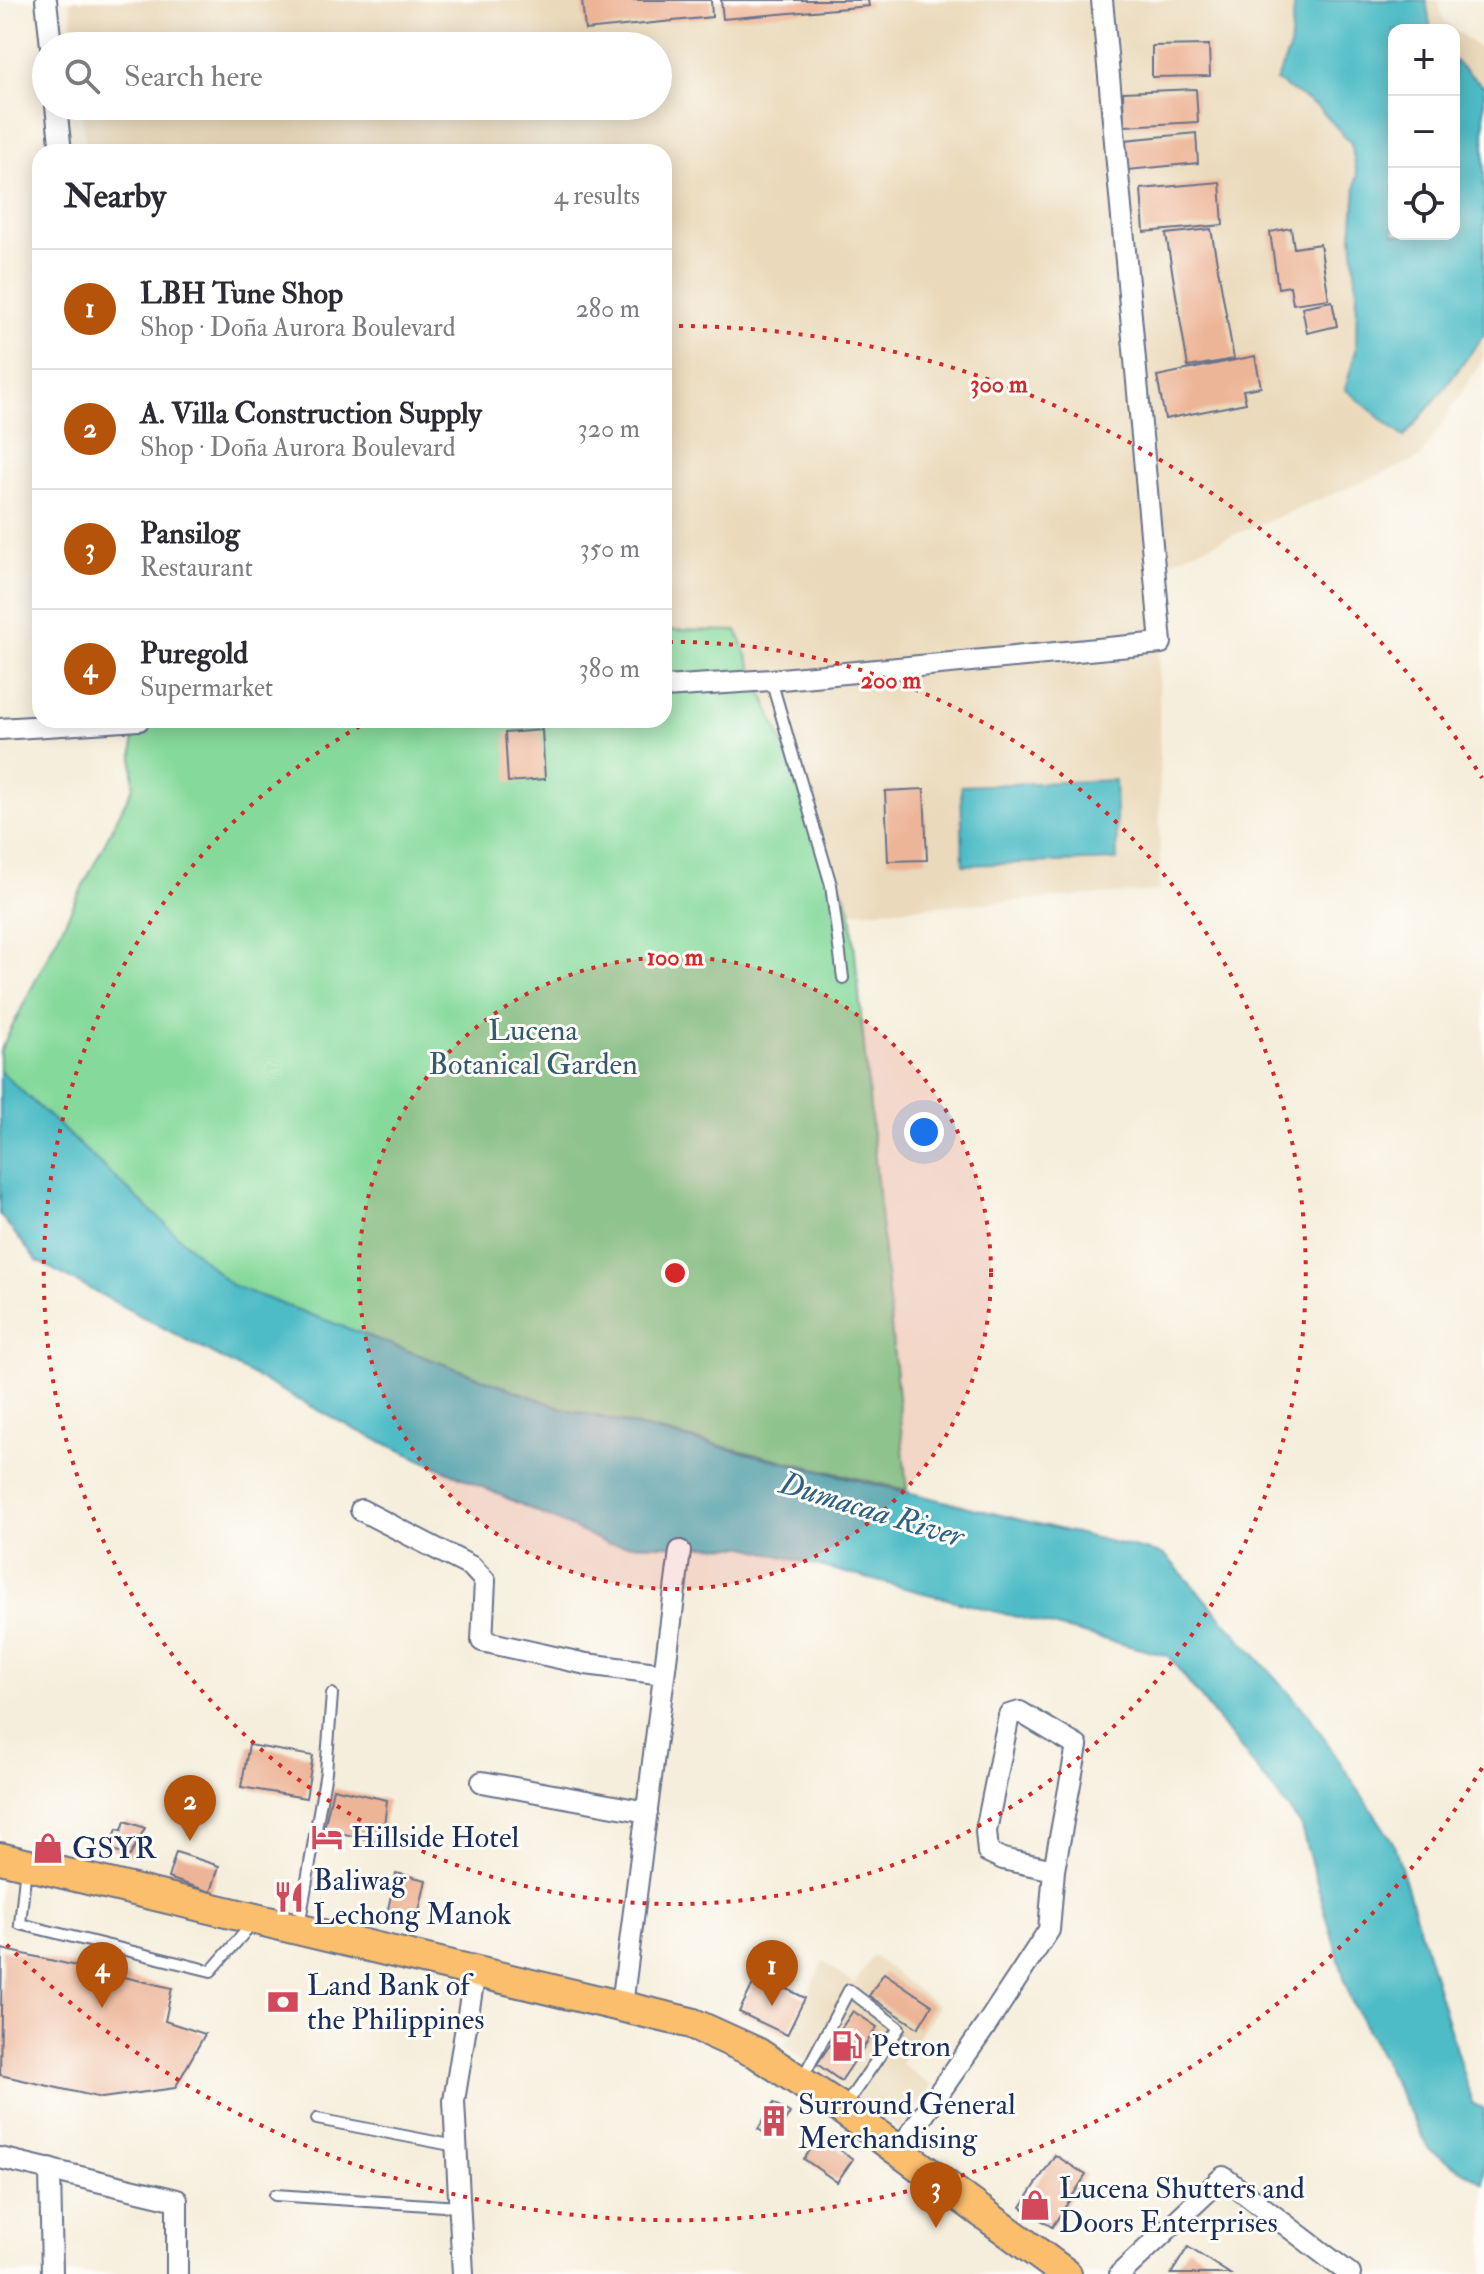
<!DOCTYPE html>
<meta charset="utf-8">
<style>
body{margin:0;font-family:"IM FELL Double Pica",serif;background:#f7f7f7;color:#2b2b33}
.controls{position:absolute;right:24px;top:24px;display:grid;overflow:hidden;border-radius:16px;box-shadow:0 4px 20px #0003}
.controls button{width:72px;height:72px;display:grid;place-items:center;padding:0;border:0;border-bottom:2px solid #e1e1e2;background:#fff;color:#2b2b33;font:40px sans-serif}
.you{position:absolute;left:924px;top:1132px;width:28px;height:28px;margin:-20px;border:6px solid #fff;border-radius:50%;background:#1a73e8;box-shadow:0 0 0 12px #1a73e833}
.badge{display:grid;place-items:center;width:52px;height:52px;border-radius:50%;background:#b45309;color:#fff;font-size:26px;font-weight:700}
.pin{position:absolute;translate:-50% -66px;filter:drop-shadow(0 2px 4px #0008)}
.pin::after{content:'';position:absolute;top:42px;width:28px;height:24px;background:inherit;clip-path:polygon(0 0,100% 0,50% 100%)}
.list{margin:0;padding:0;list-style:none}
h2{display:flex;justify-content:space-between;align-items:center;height:104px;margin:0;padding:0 32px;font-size:34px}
h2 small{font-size:26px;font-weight:400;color:#7c7c81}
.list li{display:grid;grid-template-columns:52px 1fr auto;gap:24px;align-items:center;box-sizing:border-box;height:120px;padding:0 32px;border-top:2px solid #e1e1e2}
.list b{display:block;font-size:30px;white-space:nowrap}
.list p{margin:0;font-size:26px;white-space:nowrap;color:#7c7c81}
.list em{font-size:26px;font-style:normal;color:#7c7c81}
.icon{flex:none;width:44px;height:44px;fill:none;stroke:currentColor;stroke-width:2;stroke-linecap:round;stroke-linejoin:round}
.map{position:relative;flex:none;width:1484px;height:2274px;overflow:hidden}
.search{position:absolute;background:#fff;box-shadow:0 4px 20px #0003;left:32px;top:32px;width:640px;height:88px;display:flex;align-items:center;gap:20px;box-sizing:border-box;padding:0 28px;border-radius:44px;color:#7c7c81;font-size:30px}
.panel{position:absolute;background:#fff;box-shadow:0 4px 20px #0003;left:32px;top:144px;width:640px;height:584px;border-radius:24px}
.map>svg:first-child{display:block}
.built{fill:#ead9ba;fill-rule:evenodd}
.green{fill:#85d99b;stroke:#50847c;stroke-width:2}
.water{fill:#4ebcc6;stroke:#347692;stroke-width:2}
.building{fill:#edb598}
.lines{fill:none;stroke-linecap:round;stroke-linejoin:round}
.service-casing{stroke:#68728a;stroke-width:14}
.minor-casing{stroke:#68728a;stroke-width:24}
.primary-casing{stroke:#68728a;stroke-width:34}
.service{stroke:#fff;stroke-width:10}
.minor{stroke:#fff;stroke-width:20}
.primary{stroke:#fabe6d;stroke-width:30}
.ring{fill:none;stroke:#d62828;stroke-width:4;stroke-dasharray:4 8}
.labels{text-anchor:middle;stroke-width:6;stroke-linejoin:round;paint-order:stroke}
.park-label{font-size:30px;fill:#365a6d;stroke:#fdfcf7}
.poi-label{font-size:30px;fill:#1b2f5e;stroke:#fdfcf7;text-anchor:start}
.water-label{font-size:32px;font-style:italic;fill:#2d6082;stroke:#fdfcf7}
.centre{fill:#d62828;stroke:#fdfcf7;stroke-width:4}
.ring-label{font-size:24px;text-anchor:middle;font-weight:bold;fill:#d62828;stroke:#fdfcf7;stroke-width:6;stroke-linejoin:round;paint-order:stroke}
</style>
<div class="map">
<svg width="1484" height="2274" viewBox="0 0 1484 2274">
<rect width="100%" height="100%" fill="#fdfcf7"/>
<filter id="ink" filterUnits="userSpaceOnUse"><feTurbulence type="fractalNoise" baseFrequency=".0125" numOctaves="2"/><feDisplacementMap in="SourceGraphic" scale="16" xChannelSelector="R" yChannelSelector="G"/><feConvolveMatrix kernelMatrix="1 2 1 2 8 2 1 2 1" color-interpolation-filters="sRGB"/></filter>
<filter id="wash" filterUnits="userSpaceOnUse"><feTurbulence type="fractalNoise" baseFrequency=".006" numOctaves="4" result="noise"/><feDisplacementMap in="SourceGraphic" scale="32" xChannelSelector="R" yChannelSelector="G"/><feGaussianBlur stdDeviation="1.8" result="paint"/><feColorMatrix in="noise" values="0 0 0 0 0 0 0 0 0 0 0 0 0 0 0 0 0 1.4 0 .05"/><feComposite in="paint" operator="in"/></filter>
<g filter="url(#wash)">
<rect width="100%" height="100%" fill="#f6eedc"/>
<path class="built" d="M 70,0 L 1438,0 L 1444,21 L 1484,52 L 1484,357 L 1420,458 L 1159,566 L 1160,891 L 851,912 L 737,631 L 664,630 L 664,152 L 86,152 L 81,106 L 658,106 L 658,46 L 75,46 ZM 1394,30 L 1454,30 L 1454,234 L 1394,234 Z
M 873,1956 L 938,2006 L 901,2063 L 932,2086 L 900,2131 L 785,2046 L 823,1961 L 854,1984 Z"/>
<path class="green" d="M 664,630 L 737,631 L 851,912 L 907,1490 L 562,1408 L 230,1285 L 0,1071 L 0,1051 L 133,787 L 133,720 L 664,720 Z"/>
<path class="water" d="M 1295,0 L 1426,0 L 1431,30 L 1394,30 L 1394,234 L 1454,234 L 1454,60 L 1484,87 L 1484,335 L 1441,393 L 1404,437 L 1345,389 L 1356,351 L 1357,291 L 1352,237 L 1357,174 L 1351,143 L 1318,107 L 1276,81 L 1290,48 Z
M 1115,780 L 1117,860 L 963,865 L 961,786 Z
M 0,1071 L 231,1285 L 562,1408 L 1165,1555 L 1309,1715 L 1394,1844 L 1472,2103 L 1484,2109 L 1484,2184 L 1429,2150 L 1350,1998 L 1300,1824 L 1168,1656 L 746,1547 L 608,1544 L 356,1430 L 37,1261 L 0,1215 Z"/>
<g id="blocks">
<path class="building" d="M 582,0 L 711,0 L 712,17 L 585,30 Z
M 721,0 L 868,0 L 869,6 L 723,19 Z
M 1209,45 L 1210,76 L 1152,77 L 1152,46 Z
M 1196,89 L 1198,122 L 1124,126 L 1123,92 Z
M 1196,133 L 1198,163 L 1128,170 L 1125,140 Z
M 1220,182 L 1223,225 L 1144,232 L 1141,189 Z
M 1291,228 L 1294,248 L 1320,244 L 1329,299 L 1293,304 L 1290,286 L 1278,288 L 1270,232 Z
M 1211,229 L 1234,359 L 1188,367 L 1166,234 Z
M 1332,301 L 1337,326 L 1307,333 L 1302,307 Z
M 1255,356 L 1261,387 L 1243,390 L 1246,403 L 1165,419 L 1157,376 Z
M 542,730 L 545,779 L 508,782 L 505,733 Z
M 924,789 L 927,860 L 888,861 L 885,791 Z
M 249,1745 L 313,1756 L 306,1798 L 241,1787 Z
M 333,1788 L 387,1800 L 382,1843 L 324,1829 Z
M 125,1821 L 145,1828 L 130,1856 L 110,1849 L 117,1829 L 122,1830 Z
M 176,1852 L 219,1866 L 211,1892 L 168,1878 Z
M 396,1873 L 426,1880 L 416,1925 L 386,1918 Z
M 2,1949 L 172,1988 L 165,2021 L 205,2034 L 175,2088 L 102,2098 L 0,2075 Z
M 884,1973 L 932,2005 L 918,2028 L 869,1996 Z
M 758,1974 L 805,1998 L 787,2035 L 739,2012 Z
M 853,2011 L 877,2027 L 841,2081 L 817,2064 Z
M 774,2103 L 790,2113 L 774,2139 L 758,2129 Z
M 820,2136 L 853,2159 L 837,2182 L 804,2159 Z
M 1055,2155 L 1086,2175 L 1052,2227 L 1021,2207 Z
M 1188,2247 L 1230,2274 L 1171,2274 Z"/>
</g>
</g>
<g filter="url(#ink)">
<use href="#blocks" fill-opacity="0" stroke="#68728a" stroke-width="2"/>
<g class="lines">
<defs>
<path id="service" d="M 771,680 L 831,885 L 843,978
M 26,1866 L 20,1924 L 211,1971 L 253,1923
M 299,1926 L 326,1772 L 332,1694
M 802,2079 L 849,1990 L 899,2028 L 844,2107
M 317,2119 L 456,2146
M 275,2195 L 459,2207"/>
<path id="minor" d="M 46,0 L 51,46
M 56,106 L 61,152
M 664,687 L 771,680 L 1161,643 L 1102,0
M 0,729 L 139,720
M 361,1510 L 472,1567 L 485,1581 L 482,1641 L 586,1664 L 664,1674
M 482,1782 L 647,1812
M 622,2005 L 680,1551
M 899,2150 L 985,2027 L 1049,1930 L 1054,1870 L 1077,1746 L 1020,1712 L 1009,1715 L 986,1831 L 988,1852 L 1003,1859 L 1054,1870
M 0,2158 L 177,2200 L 177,2274
M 50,2169 L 52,2274
M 463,2274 L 454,2101 L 475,1971
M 1120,2274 L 1223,2177 L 1350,2274"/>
<path id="primary" d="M 0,1858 L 691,2023 L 757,2053 L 842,2109 L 1066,2274"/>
</defs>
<use href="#service" class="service-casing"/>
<use href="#minor" class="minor-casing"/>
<use href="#primary" class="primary-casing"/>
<use href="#service" class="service"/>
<use href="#minor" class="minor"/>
<use href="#primary" class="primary"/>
</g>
</g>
<circle cx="675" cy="1273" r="316" fill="#d62828" fill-opacity=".12"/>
<g class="ring">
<circle cx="675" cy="1273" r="316"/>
<path d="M669 642A631 631 0 1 1 369 721"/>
<path d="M1482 1768A947 947 0 0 1 5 1943M667 326A947 947 0 0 1 1482 778"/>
</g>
<defs>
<symbol id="hotel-bare" viewBox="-9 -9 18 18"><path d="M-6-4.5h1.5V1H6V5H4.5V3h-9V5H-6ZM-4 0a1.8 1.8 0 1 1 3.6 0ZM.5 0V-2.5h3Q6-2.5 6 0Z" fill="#d1495b" stroke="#fdfcf7" stroke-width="2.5" paint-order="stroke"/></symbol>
<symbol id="shop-bare" viewBox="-9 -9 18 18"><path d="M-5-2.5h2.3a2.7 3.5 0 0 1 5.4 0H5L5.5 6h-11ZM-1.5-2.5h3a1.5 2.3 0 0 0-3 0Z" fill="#d1495b" stroke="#fdfcf7" stroke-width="2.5" paint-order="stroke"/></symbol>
<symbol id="restaurant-bare" viewBox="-9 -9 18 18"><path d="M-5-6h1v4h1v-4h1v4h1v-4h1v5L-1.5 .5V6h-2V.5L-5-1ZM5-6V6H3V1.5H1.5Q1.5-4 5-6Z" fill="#d1495b" stroke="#fdfcf7" stroke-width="2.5" paint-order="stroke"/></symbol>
<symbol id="bank-bare" viewBox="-9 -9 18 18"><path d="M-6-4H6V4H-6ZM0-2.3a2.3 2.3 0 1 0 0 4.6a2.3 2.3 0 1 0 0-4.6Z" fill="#d1495b" stroke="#fdfcf7" stroke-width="2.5" paint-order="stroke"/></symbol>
<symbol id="fuel-bare" viewBox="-9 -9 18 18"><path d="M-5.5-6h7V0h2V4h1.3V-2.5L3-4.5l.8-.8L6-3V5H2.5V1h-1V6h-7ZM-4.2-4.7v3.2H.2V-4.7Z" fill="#d1495b" stroke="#fdfcf7" stroke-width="2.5" paint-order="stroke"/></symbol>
<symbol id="building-bare" viewBox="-9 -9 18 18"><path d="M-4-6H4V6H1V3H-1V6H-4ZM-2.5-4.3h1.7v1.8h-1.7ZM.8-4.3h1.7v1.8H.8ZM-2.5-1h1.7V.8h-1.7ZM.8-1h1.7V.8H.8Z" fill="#d1495b" stroke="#fdfcf7" stroke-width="2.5" paint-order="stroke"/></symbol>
</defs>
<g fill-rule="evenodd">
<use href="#hotel-bare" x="305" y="1815" width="44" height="44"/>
<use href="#shop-bare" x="26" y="1826" width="44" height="44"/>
<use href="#restaurant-bare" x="267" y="1875" width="44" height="44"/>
<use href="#bank-bare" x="261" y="1980" width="44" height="44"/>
<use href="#fuel-bare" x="825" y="2024" width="44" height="44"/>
<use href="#building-bare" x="752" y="2099" width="44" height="44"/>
<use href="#shop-bare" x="1013" y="2183" width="44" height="44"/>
</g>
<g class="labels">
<g class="park-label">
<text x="533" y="1040">Lucena<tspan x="533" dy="34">Botanical Garden</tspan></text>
</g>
<g class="poi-label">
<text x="351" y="1847">Hillside Hotel</text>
<text x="72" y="1858">GSYR</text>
<text x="313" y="1890">Baliwag<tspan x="313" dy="34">Lechong Manok</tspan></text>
<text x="307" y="1995">Land Bank of<tspan x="307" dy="34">the Philippines</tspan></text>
<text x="871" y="2056">Petron</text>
<text x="798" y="2114">Surround General<tspan x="798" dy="34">Merchandising</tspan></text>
<text x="1059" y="2198">Lucena Shutters and<tspan x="1059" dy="34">Doors Enterprises</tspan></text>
</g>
<g class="water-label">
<text transform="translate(872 1509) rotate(17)" y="11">Dumacaa River</text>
</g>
</g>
<circle cx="675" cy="1273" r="12" class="centre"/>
<g class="ring-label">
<text x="999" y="392">300 m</text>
<text x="891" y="688">200 m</text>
<text x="675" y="965">100 m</text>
</g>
</svg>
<div class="controls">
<button>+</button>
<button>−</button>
<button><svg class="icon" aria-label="locate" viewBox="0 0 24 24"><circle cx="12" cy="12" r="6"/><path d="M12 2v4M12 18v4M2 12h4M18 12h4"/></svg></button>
</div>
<div class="you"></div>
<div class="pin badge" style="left:772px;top:2006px">1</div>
<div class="pin badge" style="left:190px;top:1841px">2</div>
<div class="pin badge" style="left:936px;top:2228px">3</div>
<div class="pin badge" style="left:102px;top:2008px">4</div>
<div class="search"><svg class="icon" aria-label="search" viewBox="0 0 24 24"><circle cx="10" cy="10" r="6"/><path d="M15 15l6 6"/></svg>Search here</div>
<section class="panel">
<h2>Nearby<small>4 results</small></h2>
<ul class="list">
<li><span class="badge">1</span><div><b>LBH Tune Shop</b><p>Shop · Doña Aurora Boulevard</p></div><em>280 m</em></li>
<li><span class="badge">2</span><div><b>A. Villa Construction Supply</b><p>Shop · Doña Aurora Boulevard</p></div><em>320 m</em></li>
<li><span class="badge">3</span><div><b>Pansilog</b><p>Restaurant</p></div><em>350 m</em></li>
<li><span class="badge">4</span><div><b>Puregold</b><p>Supermarket</p></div><em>380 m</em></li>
</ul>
</section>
</div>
